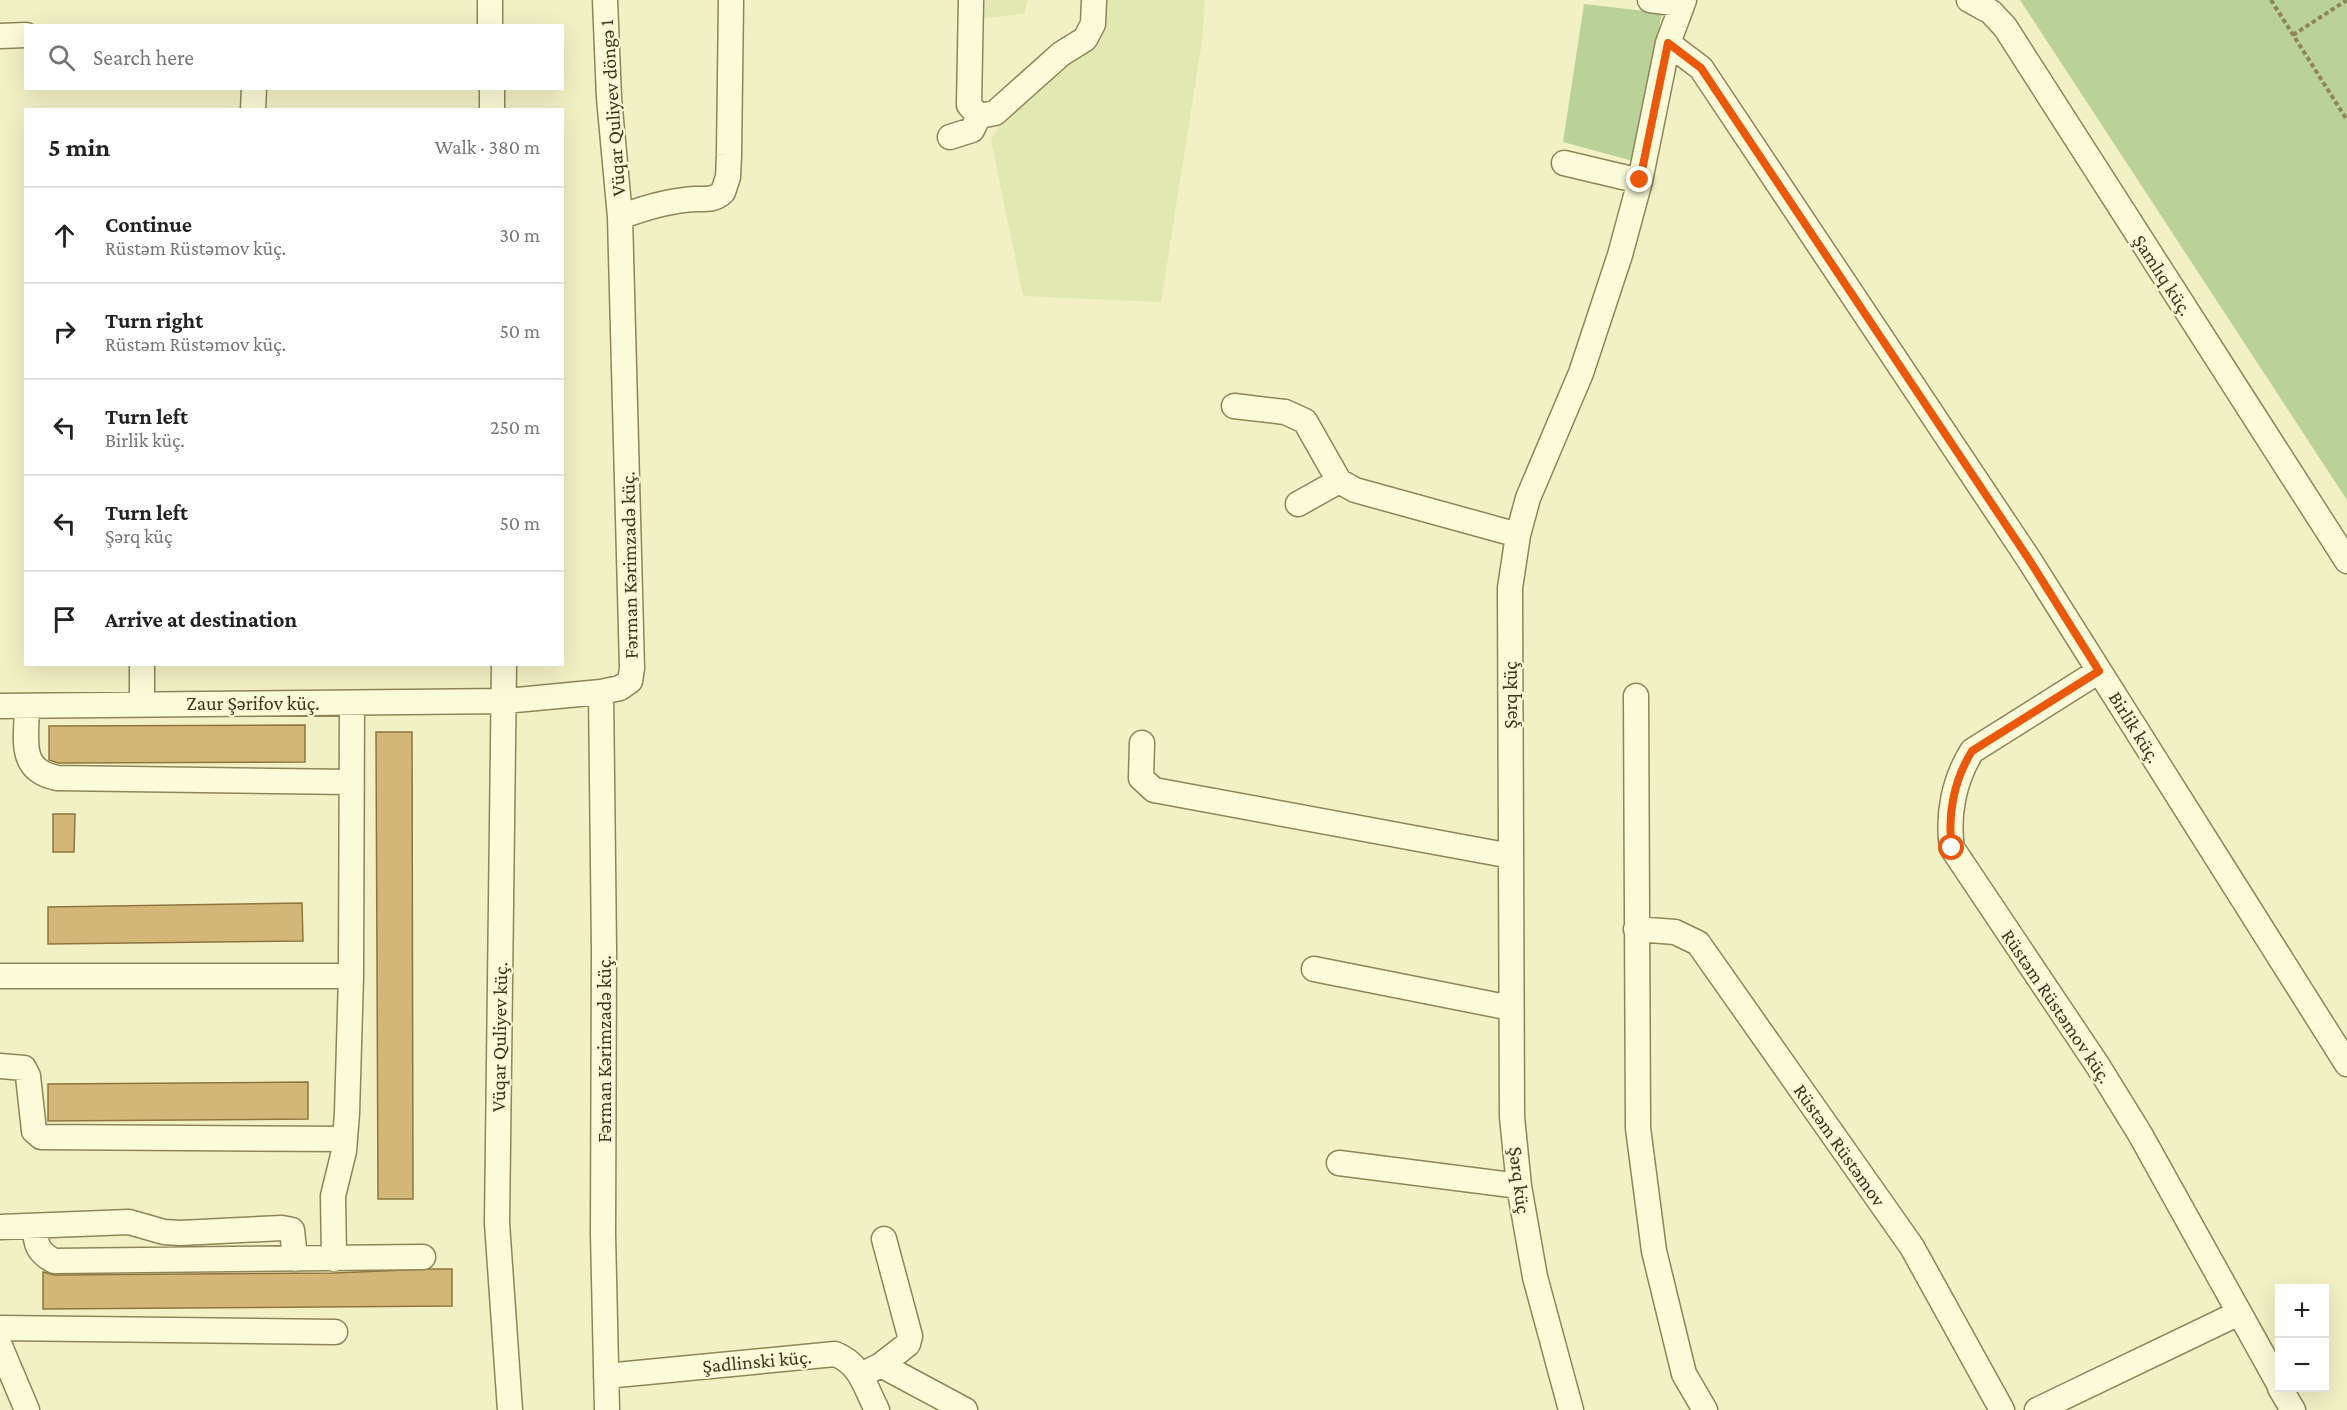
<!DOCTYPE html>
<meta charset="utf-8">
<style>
body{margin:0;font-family:"Crimson Pro",serif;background:#f2f2f2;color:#222}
.controls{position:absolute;right:18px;bottom:18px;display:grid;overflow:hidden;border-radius:0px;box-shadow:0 6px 24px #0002}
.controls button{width:54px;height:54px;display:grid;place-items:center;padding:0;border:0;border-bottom:2px solid #e0e0e0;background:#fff;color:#222;font:30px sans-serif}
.stop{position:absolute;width:18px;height:18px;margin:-14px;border:4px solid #ea580c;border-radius:50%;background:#fff}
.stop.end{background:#ea580c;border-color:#fff;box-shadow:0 2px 6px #0008}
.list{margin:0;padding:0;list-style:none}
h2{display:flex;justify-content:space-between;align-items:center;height:78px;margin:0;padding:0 24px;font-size:26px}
h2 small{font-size:20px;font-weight:400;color:#767676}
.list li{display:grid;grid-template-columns:39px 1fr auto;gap:18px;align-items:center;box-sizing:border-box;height:96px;padding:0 24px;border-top:2px solid #e0e0e0}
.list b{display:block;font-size:22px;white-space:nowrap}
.list p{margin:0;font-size:20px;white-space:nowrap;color:#767676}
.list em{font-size:20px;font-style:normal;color:#767676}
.icon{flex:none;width:33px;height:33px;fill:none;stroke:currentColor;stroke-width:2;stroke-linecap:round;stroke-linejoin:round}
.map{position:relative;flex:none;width:2347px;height:1410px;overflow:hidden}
.search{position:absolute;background:#fff;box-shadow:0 6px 24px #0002;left:24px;top:24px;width:540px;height:66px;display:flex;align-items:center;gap:15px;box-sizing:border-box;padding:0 21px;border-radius:0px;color:#767676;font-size:22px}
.panel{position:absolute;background:#fff;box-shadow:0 6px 24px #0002;left:24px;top:108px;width:540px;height:558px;border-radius:0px}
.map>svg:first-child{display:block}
.farmland{fill:#e1e8b2}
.green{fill:#bad198}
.building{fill:#d2b779;stroke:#90753d;stroke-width:1.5}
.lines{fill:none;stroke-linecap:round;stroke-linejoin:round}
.minor-casing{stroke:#8e8559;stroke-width:27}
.path{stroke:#8e8559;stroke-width:4;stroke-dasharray:4.5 3;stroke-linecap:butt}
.minor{stroke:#fbfbda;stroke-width:24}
.route{stroke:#ea580c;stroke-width:8}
.labels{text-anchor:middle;stroke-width:4.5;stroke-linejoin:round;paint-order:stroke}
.street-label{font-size:20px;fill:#3d361e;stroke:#f8f8d6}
</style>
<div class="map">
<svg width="2347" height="1410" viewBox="0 0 2347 1410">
<rect width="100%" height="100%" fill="#f2f1c5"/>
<path class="farmland" d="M 976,0 L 1028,0 L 1024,14 L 974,19 Z
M 1099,0 L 1205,0 L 1202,41 L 1161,302 L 1023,296 L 991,140 L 1012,104 L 1098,40 Z"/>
<path class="green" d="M 2020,0 L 2347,0 L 2347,500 Z
M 1584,4 L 1662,13 L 1633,161 L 1563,142 Z"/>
<path class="building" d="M 305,725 L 305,762 L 58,763 L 49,760 L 49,726 Z
M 376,732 L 412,732 L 413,1199 L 378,1199 Z
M 53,814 L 75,814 L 74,852 L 53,852 Z
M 302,903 L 303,941 L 48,944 L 48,907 Z
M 308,1082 L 308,1119 L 48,1121 L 48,1084 Z
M 430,1269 L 452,1269 L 452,1306 L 43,1309 L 43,1272 L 54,1275 L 334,1273 Z"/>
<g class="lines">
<defs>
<path id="minor" d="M 490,0 L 490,26
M 605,0 L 609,98 L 620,217 L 632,668 L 630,681 L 620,688 L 601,692 L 604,949 L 603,1234 L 607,1410
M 971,0 L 969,105 L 979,116 L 995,113 L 1061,54 L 1085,39 L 1093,24 L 1094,0
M 1650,0 L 1681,4
M 1969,0 L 1991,12 L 2005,27 L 2347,561
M 0,36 L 26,35
M 1668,43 L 1701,68 L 2028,558 L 2347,1064
M 492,88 L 492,110
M 253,110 L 254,88
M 950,137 L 972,130 L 979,116
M 1564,163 L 1640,181
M 620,217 C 644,208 670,200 696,199 C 706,199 715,200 723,192 L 728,177 L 729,155 L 731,0
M 1234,406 L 1285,412 L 1305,421 L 1339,481 L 1355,490 L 1518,535
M 1298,504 L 1339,481
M 142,664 L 142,703
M 504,664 L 497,1223 L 510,1410
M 2099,671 L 1972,751 C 1954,780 1947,815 1952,848 L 2098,1066 L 2140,1134 L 2280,1386
M 1636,696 L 1638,1128 L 1654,1251 L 1684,1374 L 1705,1410
M 0,706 L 505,701 L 601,692
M 27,706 C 27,738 17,770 57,778 L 351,782
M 1142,743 L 1141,778 L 1154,790 L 1511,856
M 1636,929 L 1675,932 L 1698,943 L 1912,1247 L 2002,1410
M 1314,969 L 1511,1008
M 0,976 L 351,976
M 0,1066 L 24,1068 L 28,1076 L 34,1131 L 41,1137 L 345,1139
M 1339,1163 L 1519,1186
M 34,1226 C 36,1244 37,1252 54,1261 L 423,1257
M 0,1227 L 129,1222 L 164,1232 L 180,1233 L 282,1228 L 292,1230 L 295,1259
M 334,1259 L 333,1196 L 344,1151 L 347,1113 L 351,976 L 352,703
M 0,1328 L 335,1332
M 0,1346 L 27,1410
M 881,1365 L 908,1344 L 910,1336 L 884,1239
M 869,1371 L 881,1365 L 965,1410
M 606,1376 L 835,1354 C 861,1364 865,1387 877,1410
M 2280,1388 L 2293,1410
M 1571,1410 L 1535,1277 L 1519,1186 L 1512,1117 L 1510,588 L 1518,535 L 1528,498 L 1581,373 L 1620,255 L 1640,181 L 1668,43 L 1684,0
M 2037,1410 L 2237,1314"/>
</defs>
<use href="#minor" class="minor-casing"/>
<path class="path" d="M 2271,0 L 2347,120
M 2293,35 L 2347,0"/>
<use href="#minor" class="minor"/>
</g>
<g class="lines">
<path class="route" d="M 1640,180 L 1668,43 L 1701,68 L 2028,558 L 2099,671 L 1972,751 C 1954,780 1947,815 1952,848"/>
</g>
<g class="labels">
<g class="street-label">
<text transform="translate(612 108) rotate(-94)" y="7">Vüqar Quliyev döngə 1</text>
<text transform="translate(2163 275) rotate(57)" y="7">Şamlıq küç.</text>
<text transform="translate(629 565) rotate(-91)" y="7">Fərman Kərimzadə küç.</text>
<text transform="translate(1510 695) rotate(-90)" y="7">Şərq küç</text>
<text x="253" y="710">Zaur Şərifov küç.</text>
<text transform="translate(2135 727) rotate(58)" y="7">Birlik küç.</text>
<text transform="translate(2057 1006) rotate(56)" y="7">Rüstəm Rüstəmov küç.</text>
<text transform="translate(499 1037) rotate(-89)" y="7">Vüqar Quliyev küç.</text>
<text transform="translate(604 1049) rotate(-90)" y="7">Fərman Kərimzadə küç.</text>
<text transform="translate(1840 1145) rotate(55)" y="7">Rüstəm Rüstəmov</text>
<text transform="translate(1520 1180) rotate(83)" y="7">Şərq küç</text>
<text transform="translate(757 1361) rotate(-5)" y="7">Şadlinski küç.</text>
</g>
</g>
</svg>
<div class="controls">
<button>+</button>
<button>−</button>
</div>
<div class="stop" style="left:1952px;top:848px"></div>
<div class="stop end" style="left:1640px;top:180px"></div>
<div class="search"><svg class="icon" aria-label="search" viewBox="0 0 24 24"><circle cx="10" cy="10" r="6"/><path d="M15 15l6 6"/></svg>Search here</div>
<section class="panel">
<h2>5 min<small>Walk · 380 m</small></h2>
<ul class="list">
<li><svg class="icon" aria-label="ahead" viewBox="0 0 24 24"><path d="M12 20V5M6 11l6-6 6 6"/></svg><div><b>Continue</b><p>Rüstəm Rüstəmov küç.</p></div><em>30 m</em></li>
<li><svg class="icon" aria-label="right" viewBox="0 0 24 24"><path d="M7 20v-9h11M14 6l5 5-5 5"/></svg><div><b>Turn right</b><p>Rüstəm Rüstəmov küç.</p></div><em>50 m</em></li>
<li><svg class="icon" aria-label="left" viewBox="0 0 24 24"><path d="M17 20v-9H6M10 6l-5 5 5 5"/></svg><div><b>Turn left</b><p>Birlik küç.</p></div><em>250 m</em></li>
<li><svg class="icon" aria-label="left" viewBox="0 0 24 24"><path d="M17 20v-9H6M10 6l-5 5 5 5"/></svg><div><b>Turn left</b><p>Şərq küç</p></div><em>50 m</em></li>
<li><svg class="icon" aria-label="arrive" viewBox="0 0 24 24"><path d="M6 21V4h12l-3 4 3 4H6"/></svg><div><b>Arrive at destination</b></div></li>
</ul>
</section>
</div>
